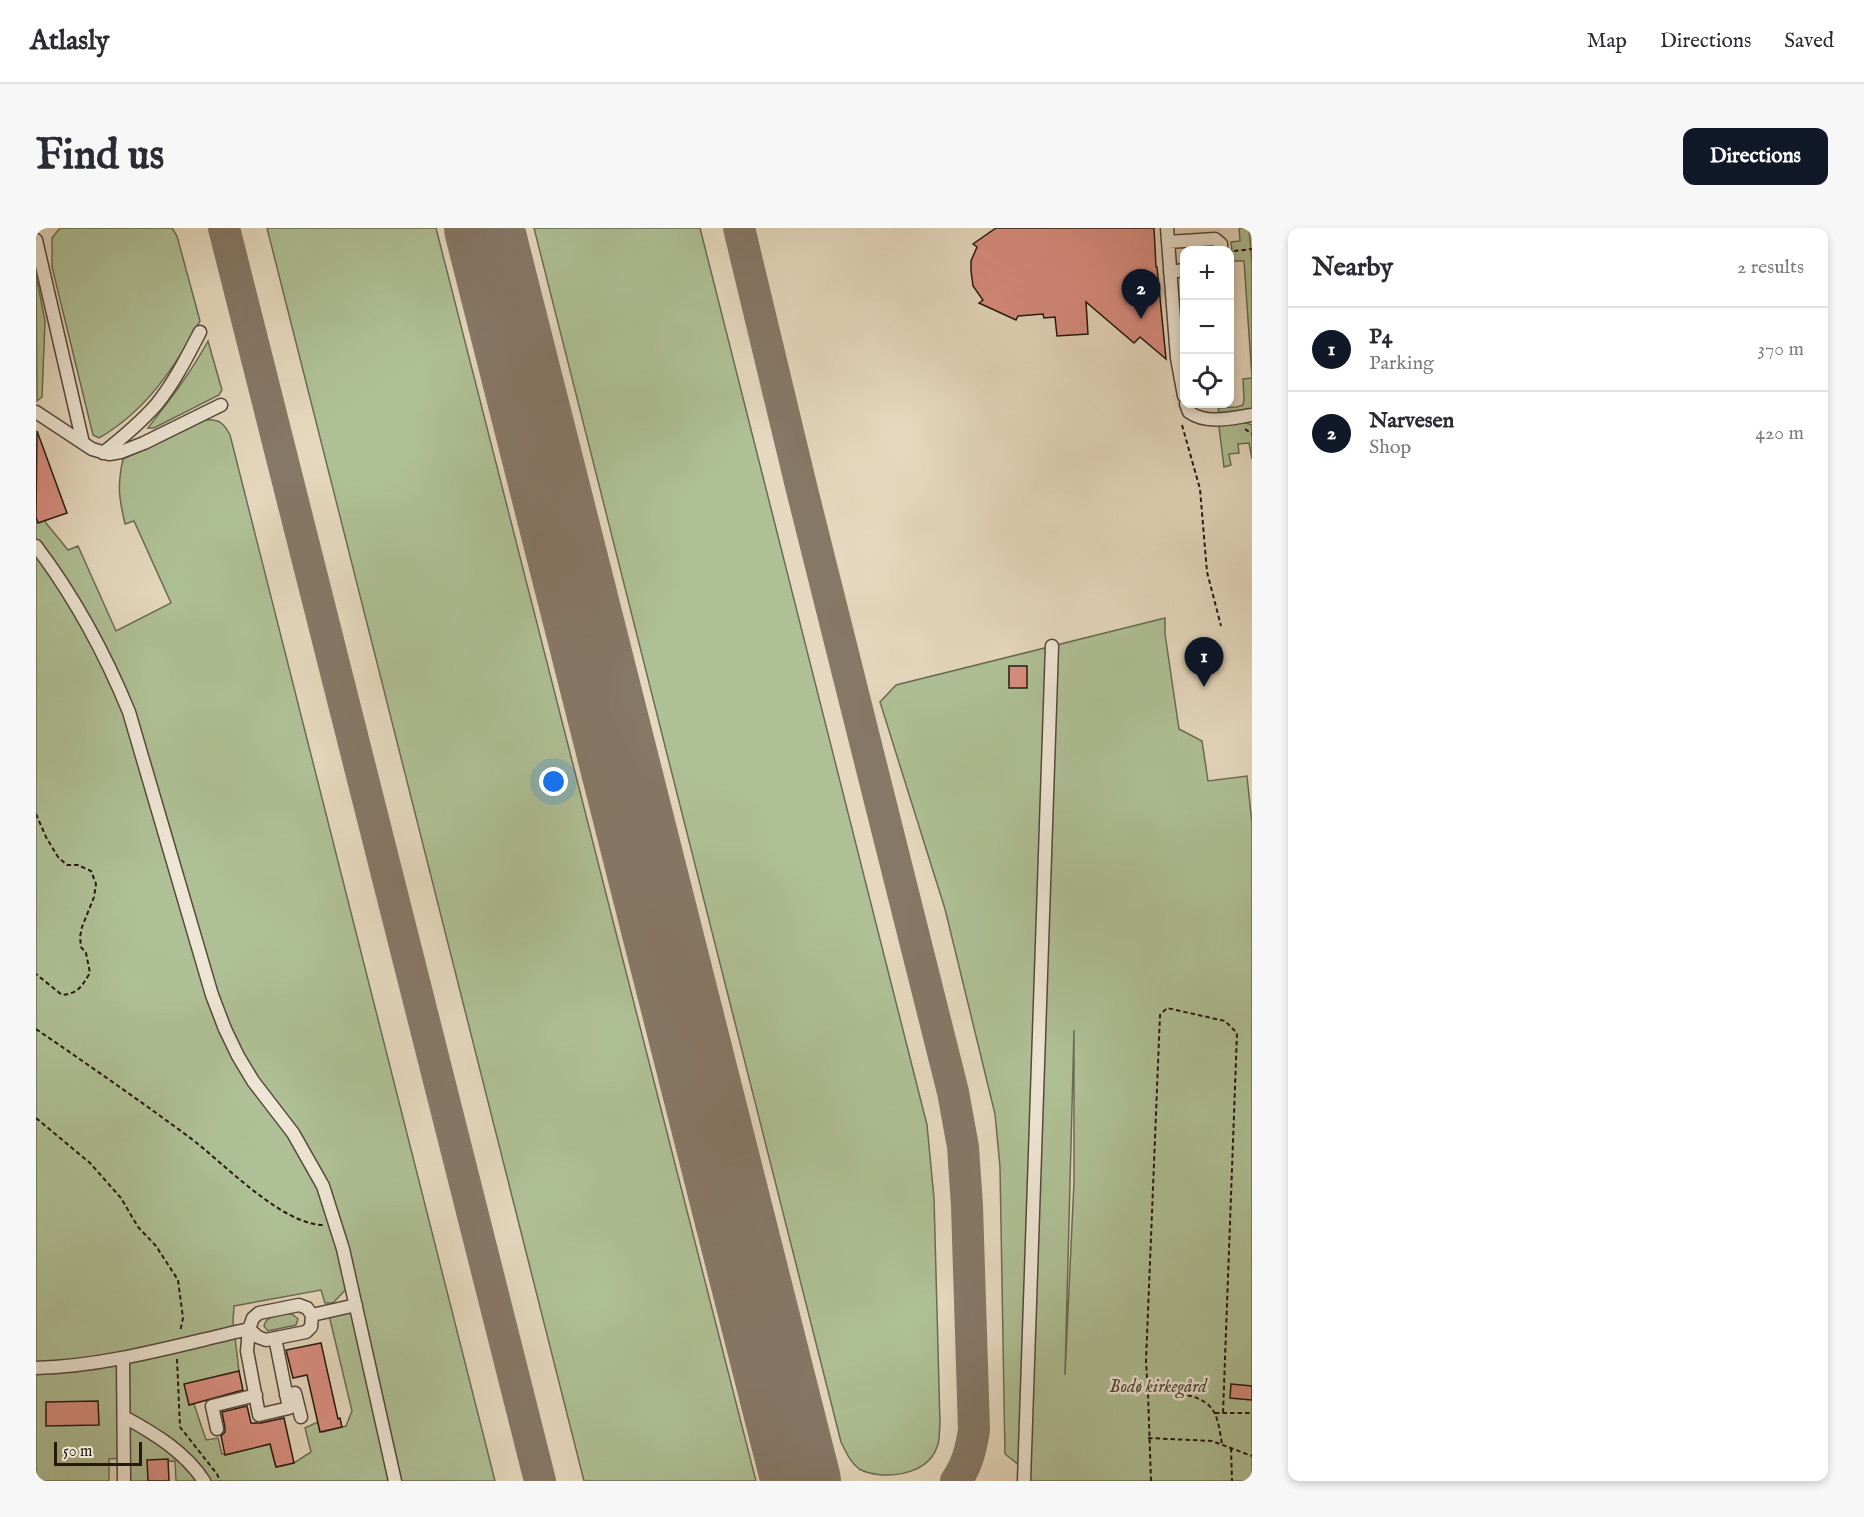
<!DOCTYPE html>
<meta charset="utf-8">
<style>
body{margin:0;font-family:"IM FELL English",serif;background:#f7f7f7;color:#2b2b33}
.controls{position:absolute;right:18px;top:18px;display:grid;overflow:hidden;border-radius:12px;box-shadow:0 3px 9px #0003}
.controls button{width:54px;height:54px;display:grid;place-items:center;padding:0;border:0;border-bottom:2px solid #e1e1e2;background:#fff;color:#2b2b33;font:30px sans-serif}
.scale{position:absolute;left:18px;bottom:15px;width:88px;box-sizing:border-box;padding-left:6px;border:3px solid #261810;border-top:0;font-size:16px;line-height:21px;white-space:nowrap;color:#261810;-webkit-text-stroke:4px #eee6d5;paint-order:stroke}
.you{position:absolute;left:518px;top:554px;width:21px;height:21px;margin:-15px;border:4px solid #fff;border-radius:50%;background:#1a73e8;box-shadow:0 0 0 9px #1a73e833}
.badge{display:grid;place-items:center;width:39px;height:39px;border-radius:50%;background:#111827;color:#fff;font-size:20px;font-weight:700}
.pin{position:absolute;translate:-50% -50px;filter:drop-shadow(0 2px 3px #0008)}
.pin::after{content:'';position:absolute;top:32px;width:21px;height:18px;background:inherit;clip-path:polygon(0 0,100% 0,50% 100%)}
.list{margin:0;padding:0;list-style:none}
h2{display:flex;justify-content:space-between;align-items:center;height:78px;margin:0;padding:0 24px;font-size:26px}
h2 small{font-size:20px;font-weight:400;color:#7c7c81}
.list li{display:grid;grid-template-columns:39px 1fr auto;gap:18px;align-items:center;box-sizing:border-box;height:84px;padding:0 24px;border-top:2px solid #e1e1e2}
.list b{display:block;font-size:22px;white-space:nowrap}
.list p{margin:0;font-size:20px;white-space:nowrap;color:#7c7c81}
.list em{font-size:20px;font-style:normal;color:#7c7c81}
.icon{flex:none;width:33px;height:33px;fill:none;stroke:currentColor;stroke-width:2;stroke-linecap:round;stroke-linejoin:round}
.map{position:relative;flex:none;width:1216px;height:1253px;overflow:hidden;border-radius:12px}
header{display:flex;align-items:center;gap:36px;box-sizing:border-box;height:84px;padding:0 30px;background:#fff;border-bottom:2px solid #e1e1e2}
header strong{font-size:28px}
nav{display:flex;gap:33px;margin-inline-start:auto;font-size:21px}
.intro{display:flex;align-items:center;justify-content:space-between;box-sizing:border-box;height:144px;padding:0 36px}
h1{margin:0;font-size:42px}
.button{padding:15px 27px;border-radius:12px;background:#111827;color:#fff;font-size:21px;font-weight:700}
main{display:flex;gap:36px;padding:0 36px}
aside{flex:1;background:#fff;border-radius:12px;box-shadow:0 3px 9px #0003}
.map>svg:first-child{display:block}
.green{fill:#afc096;stroke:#6a6c53;stroke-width:1.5;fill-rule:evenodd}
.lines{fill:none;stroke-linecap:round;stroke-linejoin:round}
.taxiway{stroke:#867867;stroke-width:32}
.runway{stroke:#867867;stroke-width:80}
.building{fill:#d98e81;stroke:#261810;stroke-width:1.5}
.minor-casing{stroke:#56483c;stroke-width:15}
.path{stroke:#261810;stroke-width:2;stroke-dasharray:4.5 3;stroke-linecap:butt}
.minor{stroke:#eee6d5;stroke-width:12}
.labels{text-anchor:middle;stroke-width:5;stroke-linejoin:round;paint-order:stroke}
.park-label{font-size:18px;font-style:italic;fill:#4f4a38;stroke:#eee6d5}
</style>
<header>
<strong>Atlasly</strong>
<nav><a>Map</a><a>Directions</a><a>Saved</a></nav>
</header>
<div class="intro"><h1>Find us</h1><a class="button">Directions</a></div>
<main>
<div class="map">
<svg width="1216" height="1253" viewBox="0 0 1216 1253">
<rect width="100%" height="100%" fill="#e5d8be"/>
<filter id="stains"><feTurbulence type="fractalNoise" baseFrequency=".00333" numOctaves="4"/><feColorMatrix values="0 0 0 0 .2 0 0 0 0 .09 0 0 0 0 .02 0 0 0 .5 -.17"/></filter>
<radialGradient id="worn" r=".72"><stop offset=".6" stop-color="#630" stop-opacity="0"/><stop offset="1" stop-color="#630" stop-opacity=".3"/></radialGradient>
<path class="green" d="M 24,0 L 136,0 L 141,8 L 164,93 C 139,139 110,183 63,210 L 57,207 L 16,39 L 16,10 Z
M 231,0 L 400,0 L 720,1253 L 548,1253 Z
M 498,0 L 664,0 L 891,897 L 898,970 L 904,1196 C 903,1204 904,1213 901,1219 C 891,1248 846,1253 823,1241 C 814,1234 810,1224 805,1214 Z
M 1203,0 L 1213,0 L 1216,35 L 1216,181 L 1183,185 L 1182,180 L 1201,179 L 1207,177 L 1208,171 L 1207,151 L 1216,150 L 1208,33 L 1197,33 L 1195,14 L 1204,13 Z
M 0,47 L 9,93 L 6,169 L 1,173 Z
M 172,113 L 186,162 L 183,167 L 118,200 L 112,200 C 135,170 154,146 172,113 Z
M 169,192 C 183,191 188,195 194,207 L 459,1253 L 140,1253 L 139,1233 L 114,1234 L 115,1253 L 88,1253 L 87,1230 L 73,1231 L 73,1253 L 0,1253 L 0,266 L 10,295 L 32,322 L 42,318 L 80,403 L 135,375 L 98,293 L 89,296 C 83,270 81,258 87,231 ZM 314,1057 L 319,1077 L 292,1083 L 316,1183 L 310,1198 L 287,1204 L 284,1193 L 269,1200 L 275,1224 L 258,1235 L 240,1239 L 234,1216 L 186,1226 L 182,1210 L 170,1212 L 158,1176 L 153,1177 L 203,1143 L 197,1093 L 198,1078 L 285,1062 L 289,1075 L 297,1075 Z
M 1210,195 L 1216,197 L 1216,231 L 1213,215 L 1202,216 L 1203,225 L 1193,226 L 1195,237 L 1188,239 L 1183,199 L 1186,196 Z
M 1129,390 L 1129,406 L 1143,501 L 1166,513 L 1172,553 L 1211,548 L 1216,596 L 1216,1253 L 993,1253 L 993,1245 L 969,1226 L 964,939 L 959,886 L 909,681 L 844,474 L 860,457 ZM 1038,802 L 1038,954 L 1029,1147 L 1029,1146 Z
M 248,1086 L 256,1086 L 262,1091 L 260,1097 L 232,1103 L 228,1098 C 230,1088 240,1088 248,1086 Z"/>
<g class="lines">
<path class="taxiway" d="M 188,0 L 504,1253
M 703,0 L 766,262 L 917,864 L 927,919 L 931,978 L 938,1202 C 935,1221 931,1238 920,1253
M 757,1221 L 777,1253"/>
<path class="runway" d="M 448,0 L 765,1253"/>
</g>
<path class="building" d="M 960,0 L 1118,0 L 1120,39 L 1121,39 L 1130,131 L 1104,109 L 1098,115 L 1050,74 L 1052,106 L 1021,108 L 1019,89 L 1008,90 L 1007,86 L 982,88 L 980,92 L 943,75 L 947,72 L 937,58 L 935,43 L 935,33 L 941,19 L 937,16 Z
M 1,203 L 31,285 L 2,295 L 0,289 Z
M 973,438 L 991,438 L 991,460 L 973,460 Z
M 285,1115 L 302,1191 L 304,1190 L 306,1199 L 284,1204 L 271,1147 L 257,1150 L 250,1122 Z
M 203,1143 L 207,1162 L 153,1177 L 148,1156 Z
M 1195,1156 L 1216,1158 L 1216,1172 L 1194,1170 Z
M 62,1173 L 63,1197 L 10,1198 L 10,1174 Z
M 211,1178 L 215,1195 L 225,1195 L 248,1190 L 258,1235 L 240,1239 L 234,1216 L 189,1227 L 185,1208 L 189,1204 L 189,1200 L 186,1184 Z
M 132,1231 L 133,1253 L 112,1253 L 111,1232 Z"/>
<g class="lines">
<defs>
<path id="minor" d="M 1131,0 L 1141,130 L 1148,168
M 0,12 L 47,215
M 1132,14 L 1179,11 L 1185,16 L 1185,22
M 1134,44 L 1148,42
M 1150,176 L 1153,184 C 1171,197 1196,190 1216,187
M 0,184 L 56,221 L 73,226 L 85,224 L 108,215 L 185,177
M 67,225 C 86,210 104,195 120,177 C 138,155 151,129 164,104
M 0,318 C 40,371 68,423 93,484 L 176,767 L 189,801 L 202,828 L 217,853 L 257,905 L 287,958 L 307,1021 L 359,1253
M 213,1101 L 211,1123 L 223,1187 L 253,1180 L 239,1110
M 213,1101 L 222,1109 L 230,1112 L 270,1104 L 275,1099 L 276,1087
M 87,1130 L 88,1253
M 0,1140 C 72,1138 142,1117 213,1101 L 217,1090 L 223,1085 L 263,1077 L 271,1080 L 276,1087 L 320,1077
M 250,1167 L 259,1165 L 265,1189
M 88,1189 C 118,1205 149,1224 168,1253
M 181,1201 L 176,1178 L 220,1167
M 988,1253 L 1016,418"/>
</defs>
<use href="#minor" class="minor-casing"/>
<path class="path" d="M 1198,23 L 1216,21
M 1146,197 L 1164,261 L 1171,344 L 1185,398
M 1209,201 L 1216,206
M 0,586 L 10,609 L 22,629 L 31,637 L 42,637 L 55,643 L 60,656 L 58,669 L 46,699 L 44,709 L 45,719 L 50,725 L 54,745 C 45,759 43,765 26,767 L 0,746
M 0,801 C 51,836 103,872 153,909 C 187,934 245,997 288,997
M 0,890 L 54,935 L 85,970 L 102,999 L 120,1018 L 142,1052 L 147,1090 L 144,1104
M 141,1131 L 144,1199 L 181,1246 L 184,1253
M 1112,1165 L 1110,1133 L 1124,787 L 1131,780 L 1189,793 L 1201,805 L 1187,1185
M 1179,1185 L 1216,1185
M 1112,1210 L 1176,1213 L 1216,1228
M 1195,1220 L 1196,1253
M 1115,1253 L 1112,1165 C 1133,1165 1166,1163 1178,1184 C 1183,1193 1184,1206 1186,1216"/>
<use href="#minor" class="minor"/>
</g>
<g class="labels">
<g class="park-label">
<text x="1122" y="1164">Bodø kirkegård</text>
</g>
</g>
<rect width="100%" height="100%" filter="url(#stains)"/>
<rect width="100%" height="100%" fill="url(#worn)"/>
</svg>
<div class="controls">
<button>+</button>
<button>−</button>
<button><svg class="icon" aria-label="locate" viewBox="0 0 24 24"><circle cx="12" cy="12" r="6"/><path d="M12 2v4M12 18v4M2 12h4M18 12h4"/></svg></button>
</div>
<div class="scale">50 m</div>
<div class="you"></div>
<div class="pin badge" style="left:1168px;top:459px">1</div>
<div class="pin badge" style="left:1105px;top:91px">2</div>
</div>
<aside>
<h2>Nearby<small>2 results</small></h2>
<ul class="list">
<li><span class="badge">1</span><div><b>P4</b><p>Parking</p></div><em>370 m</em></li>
<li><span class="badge">2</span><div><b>Narvesen</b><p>Shop</p></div><em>420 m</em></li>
</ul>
</aside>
</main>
